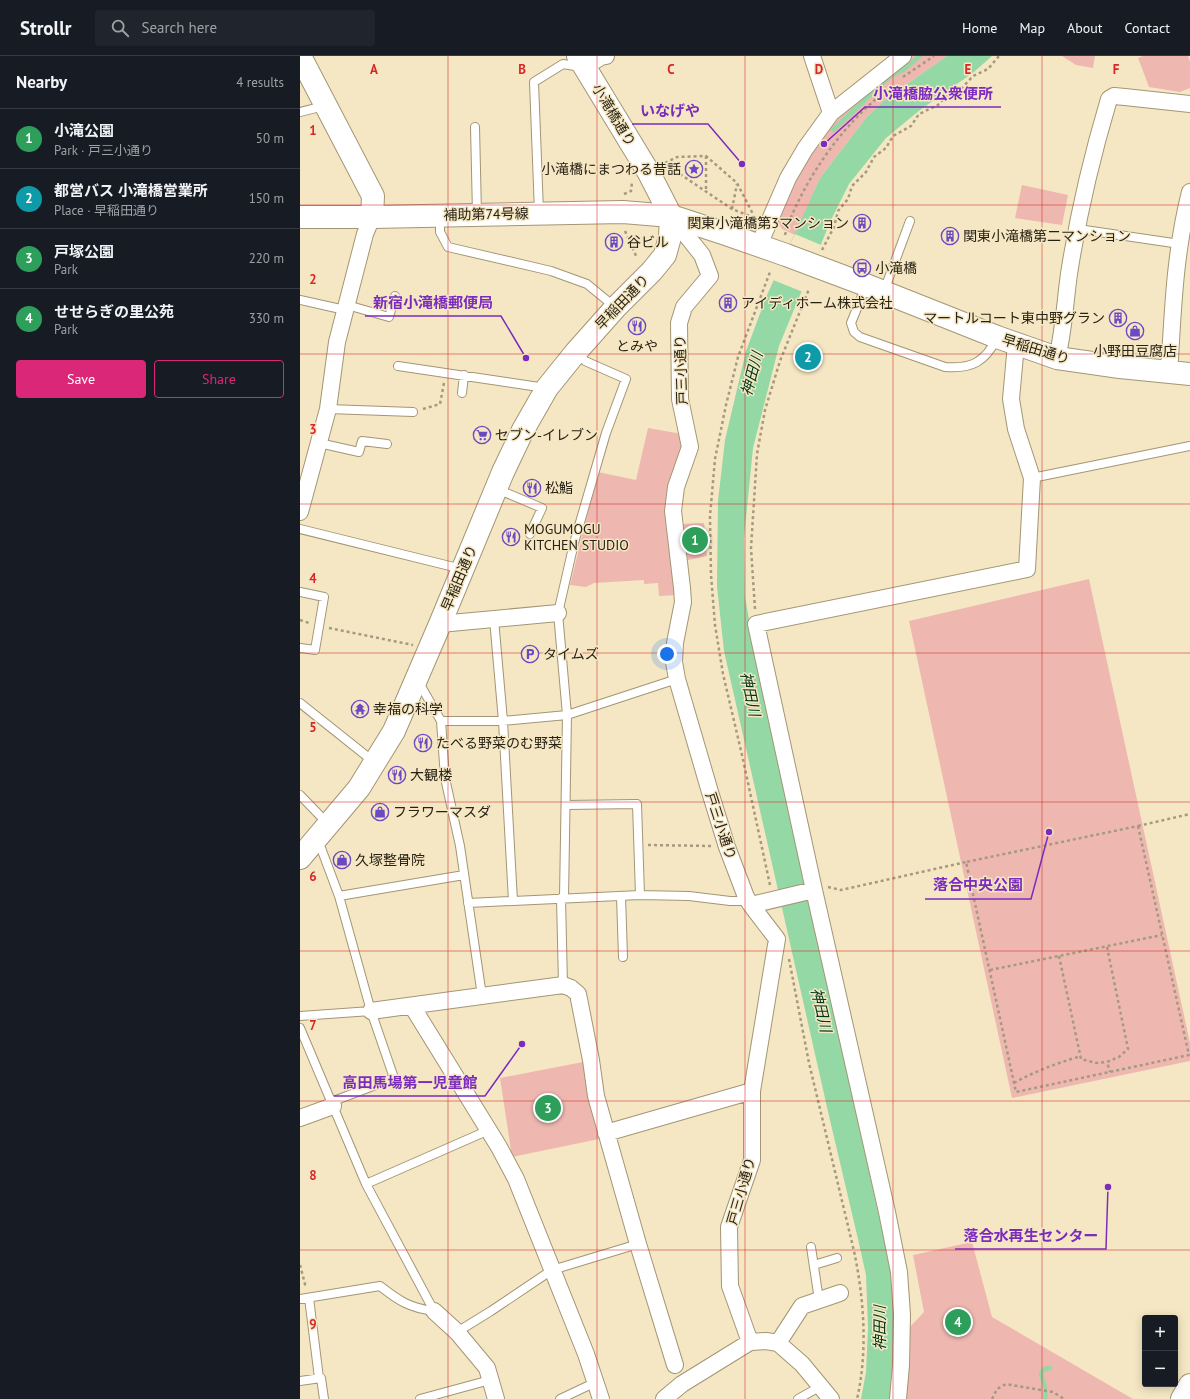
<!DOCTYPE html>
<meta charset="utf-8">
<style>
body{margin:0;font-family:"PT Sans","Noto Sans JP",sans-serif;background:#20242c;color:#f1f3f6}
.controls{position:absolute;right:12px;bottom:12px;display:grid;overflow:hidden;border-radius:4px;box-shadow:0 2px 10px #0003}
.controls button{width:36px;height:36px;display:grid;place-items:center;padding:0;border:0;border-bottom:1px solid #363941;background:#171b24;color:#f1f3f6;font:20px sans-serif}
.you{position:absolute;left:367px;top:598px;width:14px;height:14px;margin:-10px;border:3px solid #fff;border-radius:50%;background:#1a73e8;box-shadow:0 0 0 6px #1a73e833}
.badge{display:grid;place-items:center;width:26px;height:26px;border-radius:50%;background:#db2777;color:#fff;font-size:13px;font-weight:700}
.pin{position:absolute;translate:-50% -50%;border:2px solid #fff;box-shadow:0 1px 4px #0006}
.list{margin:0;padding:0;list-style:none}
h2{display:flex;justify-content:space-between;align-items:center;height:52px;margin:0;padding:0 16px;font-size:17px}
h2 small{font-size:13px;font-weight:400;color:#9ea1a6}
.list li{display:grid;grid-template-columns:26px 1fr auto;gap:12px;align-items:center;box-sizing:border-box;height:60px;padding:0 16px;border-top:1px solid #363941}
.list b{display:block;font-size:15px;white-space:nowrap}
.list p{margin:0;font-size:13px;white-space:nowrap;color:#9ea1a6}
.list em{font-size:13px;font-style:normal;color:#9ea1a6}
.actions{display:flex;gap:8px;padding:12px 16px}
.actions a{flex:1;padding:9px 0;border:1px solid #db2777;border-radius:4px;text-align:center;font-size:14px;color:#db2777}
.actions .main{background:#db2777;color:#fff}
.icon{flex:none;width:22px;height:22px;fill:none;stroke:currentColor;stroke-width:2;stroke-linecap:round;stroke-linejoin:round}
.map{position:relative;flex:none;width:890px;height:1343px;overflow:hidden}
header{display:flex;align-items:center;gap:24px;box-sizing:border-box;height:56px;padding:0 20px;background:#171b24;border-bottom:1px solid #363941}
header strong{font-size:19px}
nav{display:flex;gap:22px;margin-inline-start:auto;font-size:14px}
.search{width:280px;height:36px;background:#20242c;display:flex;align-items:center;gap:10px;box-sizing:border-box;padding:0 14px;border-radius:4px;color:#9ea1a6;font-size:15px}
main{display:flex}
aside{flex:1;background:#171b24}
.map>svg:first-child{display:block}
.green{fill:#eeb8b1}
.water{fill:#94d8a5}
.pier{fill:#f5e7c3}
.lines{fill:none;stroke-linecap:round;stroke-linejoin:round}
.stream{stroke:#94d8a5;stroke-width:4.5}
.lane-casing{stroke:#a39675;stroke-width:10}
.street-casing{stroke:#a39675;stroke-width:18}
.secondary-casing{stroke:#a39675;stroke-width:24}
.primary-casing{stroke:#a39675;stroke-width:24}
.path{stroke:#a59a7f;stroke-width:2.5;stroke-dasharray:3 3;stroke-linecap:butt}
.lane{stroke:#fff;stroke-width:8}
.street{stroke:#fff;stroke-width:16}
.secondary{stroke:#fff;stroke-width:22}
.primary{stroke:#fff;stroke-width:22}
.grid{fill:none;stroke:#d62828;stroke-width:1;stroke-opacity:0.55}
.labels{text-anchor:middle;stroke-width:3;stroke-linejoin:round;paint-order:stroke}
.street-label{font-size:14px;fill:#282215;stroke:#f5e7c3}
.poi-label{font-size:14px;fill:#282215;stroke:#f5e7c3;text-anchor:start}
.water-label{font-size:15px;font-style:italic;fill:#003516;stroke:#f5e7c3}
.grid-label{font-size:13px;text-anchor:middle;font-weight:bold;fill:#d62828;stroke:#f5e7c3;stroke-width:3;stroke-linejoin:round;paint-order:stroke}
.leader{fill:none;stroke:#7b2cbf;stroke-width:1.5}
.callout-dot{fill:#7b2cbf;stroke:#f5e7c3;stroke-width:1.5}
.callout-label{font-size:15px;text-anchor:middle;font-weight:bold;fill:#7b2cbf;stroke:#f5e7c3;stroke-width:3;stroke-linejoin:round;paint-order:stroke}
</style>
<header>
<strong>Strollr</strong>
<div class="search"><svg class="icon" aria-label="search" viewBox="0 0 24 24"><circle cx="10" cy="10" r="6"/><path d="M15 15l6 6"/></svg>Search here</div>
<nav><a>Home</a><a>Map</a><a>About</a><a>Contact</a></nav>
</header>
<main>
<aside>
<h2>Nearby<small>4 results</small></h2>
<ul class="list">
<li><span class="badge" style="background:#2e9e5b">1</span><div><b>小滝公園</b><p>Park · 戸三小通り</p></div><em>50 m</em></li>
<li><span class="badge" style="background:#0f9aa8">2</span><div><b>都営バス 小滝橋営業所</b><p>Place · 早稲田通り</p></div><em>150 m</em></li>
<li><span class="badge" style="background:#2e9e5b">3</span><div><b>戸塚公園</b><p>Park</p></div><em>220 m</em></li>
<li><span class="badge" style="background:#2e9e5b">4</span><div><b>せせらぎの里公苑</b><p>Park</p></div><em>330 m</em></li>
</ul>
<div class="actions"><a class="main">Save</a><a>Share</a></div>
</aside>
<div class="map">
<svg width="890" height="1343" viewBox="0 0 890 1343">
<rect width="100%" height="100%" fill="#f5e7c3"/>
<path class="green" d="M 613,0 L 647,0 L 586,43 L 566,62 L 520,122 L 495,179 L 482,173 L 477,164 L 497,120 L 533,67 L 573,29 Z
M 762,0 L 795,0 L 793,12 L 776,9 Z
M 843,0 L 888,0 L 890,6 L 890,32 L 880,36 L 849,31 L 838,2 Z
M 722,129 L 768,139 L 762,169 L 715,162 Z
M 348,372 L 382,378 L 385,393 L 370,432 L 377,539 L 359,540 L 358,527 L 344,528 L 344,524 L 294,527 L 286,531 L 270,529 L 298,416 L 336,424 Z
M 404,467 L 407,500 L 388,504 L 382,468 Z
M 789,523 L 890,987 L 890,1005 L 712,1042 L 609,565 Z
M 283,1006 L 299,1083 L 212,1101 L 200,1022 Z
M 672,1186 L 692,1261 L 833,1343 L 605,1343 L 609,1272 L 624,1256 L 613,1199 Z"/>
<path class="water" d="M 647,0 L 692,0 L 674,16 L 620,54 L 586,82 L 549,128 L 531,164 L 479,290 L 453,392 L 444,482 L 445,541 L 458,614 L 591,1215 L 596,1272 L 594,1319 L 590,1343 L 561,1343 L 566,1316 L 568,1272 L 566,1219 L 558,1183 L 529,1060 L 424,595 L 417,530 L 418,445 L 425,384 L 446,295 L 467,239 L 520,122 L 566,62 L 586,43 Z"/>
<path class="pier" d="M 495,178 L 521,189 L 503,236 L 473,224 Z"/>
<g class="lines">
<path class="stream" d="M 533,74 L 589,21 L 603,14 L 620,0
M 745,1343 C 747,1329 743,1329 741,1317 L 744,1313 L 750,1312"/>
<defs>
<path id="lane" d="M 0,56 L 24,50
M 175,71 L 177,158
M 239,156 L 234,26 L 263,8 L 281,11
M 140,160 L 140,176 L 148,191 L 251,215 L 287,228 L 315,251
M 778,173 L 880,188
M 566,230 L 551,267 L 554,276 L 560,281 L 645,311 C 672,313 685,306 697,282
M 584,235 L 610,165
M 0,244 L 45,254
M 47,249 L 89,261 L 95,240
M 98,310 L 246,332
M 162,337 L 164,319
M 28,353 L 113,356
M 19,387 L 59,396 L 62,385 L 87,388
M 732,422 L 890,390
M 197,433 L 242,452 L 230,478
M 0,473 L 162,513
M 0,536 L 24,541 L 15,594 L 0,592
M 194,563 L 203,665 L 213,845
M 118,625 L 141,665 L 203,665 L 267,659 L 377,623
M 0,647 L 74,706
M 141,665 L 145,722 L 160,790 L 182,940
M 0,739 L 28,768
M 266,749 L 337,748 L 340,839
M 39,840 L 164,819
M 321,840 L 323,901
M 261,842 L 263,929
M 264,842 L 267,659 L 258,557 L 274,487 L 306,377 L 326,323 L 285,305 L 276,296
M 168,847 L 340,839 L 389,840 L 430,845 L 448,845
M 0,960 L 71,955 L 39,840 L 18,784
M 0,972 L 66,1128 L 134,1255
M 31,1046 L 94,1022 L 71,955
M 66,1128 L 189,1074
M 511,1191 L 519,1244
M 514,1209 L 537,1202
M 9,1242 L 19,1322
M 0,1243 L 80,1230 C 99,1245 110,1252 134,1255
M 157,1276 L 191,1255 L 252,1214 L 338,1188
M 0,1325 L 21,1322 L 24,1343
M 120,1343 L 190,1324
M 260,1343 L 296,1326
M 498,1343 L 521,1330"/>
<path id="street" d="M 512,0 L 531,57
M 284,11 L 301,1 L 306,0
M 371,160 L 402,199 L 410,220 L 384,251 L 379,267 L 380,343 L 390,391 L 376,431 L 373,455 L 382,532 L 383,546 L 375,587 L 374,606 L 377,623 L 410,736 L 427,791 L 446,841 L 451,849 L 477,883 L 452,1035 L 452,1104 L 429,1171 L 430,1230 L 450,1286
M 459,189 L 488,122 L 505,93 L 531,57 L 603,0
M 757,302 C 764,274 765,246 769,218 C 778,159 792,100 809,43 L 814,40 L 825,41 L 890,48
M 866,316 L 870,303 C 873,247 876,191 890,136
M 0,456 L 28,353 L 37,286 L 65,178 L 72,161
M 140,568 L 258,557
M 451,849 L 514,834
M 112,950 L 199,1091 L 216,1123 L 286,1298 L 301,1343
M 71,955 L 263,929 L 271,932 L 278,938 L 291,1004 L 296,1040 L 338,1188 L 375,1309
M 0,1062 L 33,1050
M 306,1077 L 452,1035
M 134,1255 L 157,1276 L 187,1312 L 196,1343
M 478,1287 L 502,1250 L 540,1237
M 364,1343 L 382,1328 L 450,1286 L 466,1285 L 478,1287 L 502,1308 L 531,1343
M 598,1343 L 601,1309 L 602,1259 L 599,1216 L 587,1156 L 514,834 L 456,568 L 727,513 L 732,422 L 716,373 L 711,343 L 716,288"/>
<path id="secondary" d="M 0,0 L 73,140 L 72,161
M 278,0 L 349,117 L 371,160
M 0,161 L 72,161 L 323,156 L 371,160
M 882,1343 L 890,1329"/>
<path id="primary" d="M 0,802 L 59,732 L 94,675 L 140,568 L 203,416 L 223,374 L 247,332 L 276,296 L 316,251 L 352,215 L 365,199 L 370,181 L 371,160 L 423,177 L 486,199 L 566,229 L 697,281 L 757,302 L 820,311 L 890,318"/>
</defs>
<use href="#lane" class="lane-casing"/>
<use href="#street" class="street-casing"/>
<use href="#secondary" class="secondary-casing"/>
<use href="#primary" class="primary-casing"/>
<path class="path" d="M 603,21 L 634,0
M 406,100 L 406,134
M 365,107 L 377,101 L 406,100 L 437,127 L 455,162
M 365,108 L 432,153 L 455,162
M 324,138 L 331,135 L 332,126
M 432,153 L 437,128
M 325,175 L 337,202
M 485,179 C 487,172 489,165 492,159 C 510,117 541,73 576,43
M 522,194 L 534,171 L 538,155 L 548,143 L 552,130 L 566,116 L 574,101 L 586,92 L 593,80 L 611,70 L 619,58 L 638,49 L 646,40 L 662,32 L 673,20 L 688,13 L 699,0
M 123,353 L 140,348 L 144,327
M 455,553 L 451,492 L 457,398 L 465,354 L 480,305 L 509,233
M 0,564 L 9,567
M 29,572 L 113,589
M 838,770 L 889,999 L 716,1036 L 666,806 Z
M 838,770 L 890,758
M 348,789 L 411,790
M 470,829 L 442,699 L 423,618 L 415,569 L 411,519 L 410,460 L 415,403 L 426,349 L 438,301 L 470,216
M 528,831 L 541,834 L 666,806
M 807,891 L 828,993 L 819,1001 L 807,1006 L 810,1016
M 759,900 L 781,1003 L 796,1007 L 807,1006
M 489,903 L 509,1007 L 554,1195 C 564,1243 568,1295 557,1343
M 690,914 L 862,879
M 714,1027 C 735,1015 758,1007 781,1000
M 0,1209 L 6,1232
M 692,1343 L 697,1333 L 706,1328 L 753,1336 L 764,1343"/>
<use href="#lane" class="lane"/>
<use href="#street" class="street"/>
<use href="#secondary" class="secondary"/>
<use href="#primary" class="primary"/>
</g>
<path class="grid" d="M 148,0 L 148,1343M 297,0 L 297,1343M 445,0 L 445,1343M 593,0 L 593,1343M 742,0 L 742,1343M 0,149 L 890,149M 0,298 L 890,298M 0,448 L 890,448M 0,597 L 890,597M 0,746 L 890,746M 0,895 L 890,895M 0,1045 L 890,1045M 0,1194 L 890,1194"/>
<defs>
<symbol id="sight-ring" viewBox="-11 -11 22 22"><circle r="9.5" fill="#f5e7c3" stroke="#6b49c2" stroke-width="1.5"/><path d="M0-6L1.8-2.2L6-1.7L2.9 1.2L3.7 5.4L0 3.3L-3.7 5.4L-2.9 1.2L-6-1.7L-1.8-2.2Z" fill="#6b49c2"/></symbol>
<symbol id="building-ring" viewBox="-11 -11 22 22"><circle r="9.5" fill="#f5e7c3" stroke="#6b49c2" stroke-width="1.5"/><path d="M-4-6H4V6H1V3H-1V6H-4ZM-2.5-4.3h1.7v1.8h-1.7ZM.8-4.3h1.7v1.8H.8ZM-2.5-1h1.7V.8h-1.7ZM.8-1h1.7V.8H.8Z" fill="#6b49c2"/></symbol>
<symbol id="bus-ring" viewBox="-11 -11 22 22"><circle r="9.5" fill="#f5e7c3" stroke="#6b49c2" stroke-width="1.5"/><path d="M-5-6H5V4H4V6H2V4H-2V6H-4V4H-5ZM-3.5-4V0h7V-4ZM-3.5 1.2v1.5H-2V1.2ZM2 1.2v1.5H3.5V1.2Z" fill="#6b49c2"/></symbol>
<symbol id="restaurant-ring" viewBox="-11 -11 22 22"><circle r="9.5" fill="#f5e7c3" stroke="#6b49c2" stroke-width="1.5"/><path d="M-5-6h1v4h1v-4h1v4h1v-4h1v5L-1.5 .5V6h-2V.5L-5-1ZM5-6V6H3V1.5H1.5Q1.5-4 5-6Z" fill="#6b49c2"/></symbol>
<symbol id="shop-ring" viewBox="-11 -11 22 22"><circle r="9.5" fill="#f5e7c3" stroke="#6b49c2" stroke-width="1.5"/><path d="M-5-2.5h2.3a2.7 3.5 0 0 1 5.4 0H5L5.5 6h-11ZM-1.5-2.5h3a1.5 2.3 0 0 0-3 0Z" fill="#6b49c2"/></symbol>
<symbol id="supermarket-ring" viewBox="-11 -11 22 22"><circle r="9.5" fill="#f5e7c3" stroke="#6b49c2" stroke-width="1.5"/><path d="M-6-5.5h2.5l.6 2H6L4.5 2H-2.5L-4.4-4H-6ZM-1.5 3.2a1.3 1.3 0 1 0 .1 0ZM3 3.2a1.3 1.3 0 1 0 .1 0Z" fill="#6b49c2"/></symbol>
<symbol id="parking-ring" viewBox="-11 -11 22 22"><circle r="9.5" fill="#f5e7c3" stroke="#6b49c2" stroke-width="1.5"/><path d="M-3.5-5.5H1a3.5 3.5 0 0 1 0 7H-1V5.5H-3.5ZM-1-3.4V-.6H.8a1.4 1.4 0 0 0 0-2.8Z" fill="#6b49c2"/></symbol>
<symbol id="temple-ring" viewBox="-11 -11 22 22"><circle r="9.5" fill="#f5e7c3" stroke="#6b49c2" stroke-width="1.5"/><path d="M0-6L5-2H3V0L6.5 2.5H4V6H1.5V3h-3V6H-4V2.5H-6.5L-3 0V-2H-5Z" fill="#6b49c2"/></symbol>
</defs>
<g fill-rule="evenodd">
<use href="#sight-ring" x="384" y="103" width="20" height="20"/>
<use href="#building-ring" x="552" y="157" width="20" height="20"/>
<use href="#building-ring" x="640" y="170" width="20" height="20"/>
<use href="#building-ring" x="304" y="176" width="20" height="20"/>
<use href="#bus-ring" x="552" y="202" width="20" height="20"/>
<use href="#building-ring" x="418" y="237" width="20" height="20"/>
<use href="#building-ring" x="808" y="252" width="20" height="20"/>
<use href="#restaurant-ring" x="327" y="260" width="20" height="20"/>
<use href="#shop-ring" x="825" y="265" width="20" height="20"/>
<use href="#supermarket-ring" x="172" y="369" width="20" height="20"/>
<use href="#restaurant-ring" x="222" y="422" width="20" height="20"/>
<use href="#restaurant-ring" x="201" y="471" width="20" height="20"/>
<use href="#parking-ring" x="220" y="588" width="20" height="20"/>
<use href="#temple-ring" x="50" y="643" width="20" height="20"/>
<use href="#restaurant-ring" x="113" y="677" width="20" height="20"/>
<use href="#restaurant-ring" x="87" y="709" width="20" height="20"/>
<use href="#shop-ring" x="70" y="746" width="20" height="20"/>
<use href="#shop-ring" x="32" y="794" width="20" height="20"/>
</g>
<g class="labels">
<g class="street-label">
<text transform="translate(314 59) rotate(59)" y="5">小滝橋通り</text>
<text transform="translate(186 158) rotate(-1)" y="5">補助第74号線</text>
<text transform="translate(322 246) rotate(-46)" y="5">早稲田通り</text>
<text transform="translate(736 293) rotate(17)" y="5">早稲田通り</text>
<text transform="translate(381 314) rotate(-92)" y="5">戸三小通り</text>
<text transform="translate(159 522) rotate(-67)" y="5">早稲田通り</text>
<text transform="translate(421 770) rotate(72)" y="5">戸三小通り</text>
<text transform="translate(441 1135) rotate(-74)" y="5">戸三小通り</text>
</g>
<g class="poi-label">
<text x="381" y="118" text-anchor="end">小滝橋にまつわる昔話</text>
<text x="549" y="172" text-anchor="end">関東小滝橋第3マンション</text>
<text x="663" y="185">関東小滝橋第二マンション</text>
<text x="327" y="191">谷ビル</text>
<text x="575" y="217">小滝橋</text>
<text x="441" y="252">アイディホーム株式会社</text>
<text x="805" y="267" text-anchor="end">マートルコート東中野グラン</text>
<text x="337" y="295" text-anchor="middle">とみや</text>
<text x="835" y="300" text-anchor="middle">小野田豆腐店</text>
<text x="195" y="384">セブン-イレブン</text>
<text x="245" y="437">松鮨</text>
<text x="224" y="478">MOGUMOGU<tspan x="224" dy="16">KITCHEN STUDIO</tspan></text>
<text x="243" y="603">タイムズ</text>
<text x="73" y="658">幸福の科学</text>
<text x="136" y="692">たべる野菜のむ野菜</text>
<text x="110" y="724">大観楼</text>
<text x="93" y="761">フラワーマスダ</text>
<text x="55" y="809">久塚整骨院</text>
</g>
<g class="water-label">
<text transform="translate(452 318) rotate(-75)" y="5">神田川</text>
<text transform="translate(450 638) rotate(78)" y="5">神田川</text>
<text transform="translate(521 954) rotate(77)" y="5">神田川</text>
<text transform="translate(580 1272) rotate(-90)" y="5">神田川</text>
</g>
</g>
<g class="grid-label">
<text x="74" y="18">A</text>
<text x="222" y="18">B</text>
<text x="371" y="18">C</text>
<text x="519" y="18">D</text>
<text x="668" y="18">E</text>
<text x="816" y="18">F</text>
<text x="13" y="79">1</text>
<text x="13" y="228">2</text>
<text x="13" y="378">3</text>
<text x="13" y="527">4</text>
<text x="13" y="676">5</text>
<text x="13" y="825">6</text>
<text x="13" y="974">7</text>
<text x="13" y="1124">8</text>
<text x="13" y="1273">9</text>
</g>
<path class="leader" d="M524 88L565 51H701M442 108L408 68H332M226 302L201 260H65M749 776L731 843H625M222 988L185 1040H34M808 1131L806 1193H655"/>
<g class="callout-dot">
<circle cx="524" cy="88" r="4"/>
<circle cx="442" cy="108" r="4"/>
<circle cx="226" cy="302" r="4"/>
<circle cx="749" cy="776" r="4"/>
<circle cx="222" cy="988" r="4"/>
<circle cx="808" cy="1131" r="4"/>
</g>
<g class="callout-label">
<text x="633" y="43">小滝橋脇公衆便所</text>
<text x="370" y="60">いなげや</text>
<text x="133" y="252">新宿小滝橋郵便局</text>
<text x="678" y="834">落合中央公園</text>
<text x="110" y="1032">高田馬場第一児童館</text>
<text x="731" y="1185">落合水再生センター</text>
</g>
</svg>
<div class="controls">
<button>+</button>
<button>−</button>
</div>
<div class="you"></div>
<div class="pin badge" style="left:395px;top:484px;background:#2e9e5b">1</div>
<div class="pin badge" style="left:508px;top:301px;background:#0f9aa8">2</div>
<div class="pin badge" style="left:248px;top:1052px;background:#2e9e5b">3</div>
<div class="pin badge" style="left:658px;top:1266px;background:#2e9e5b">4</div>
</div>
</main>
